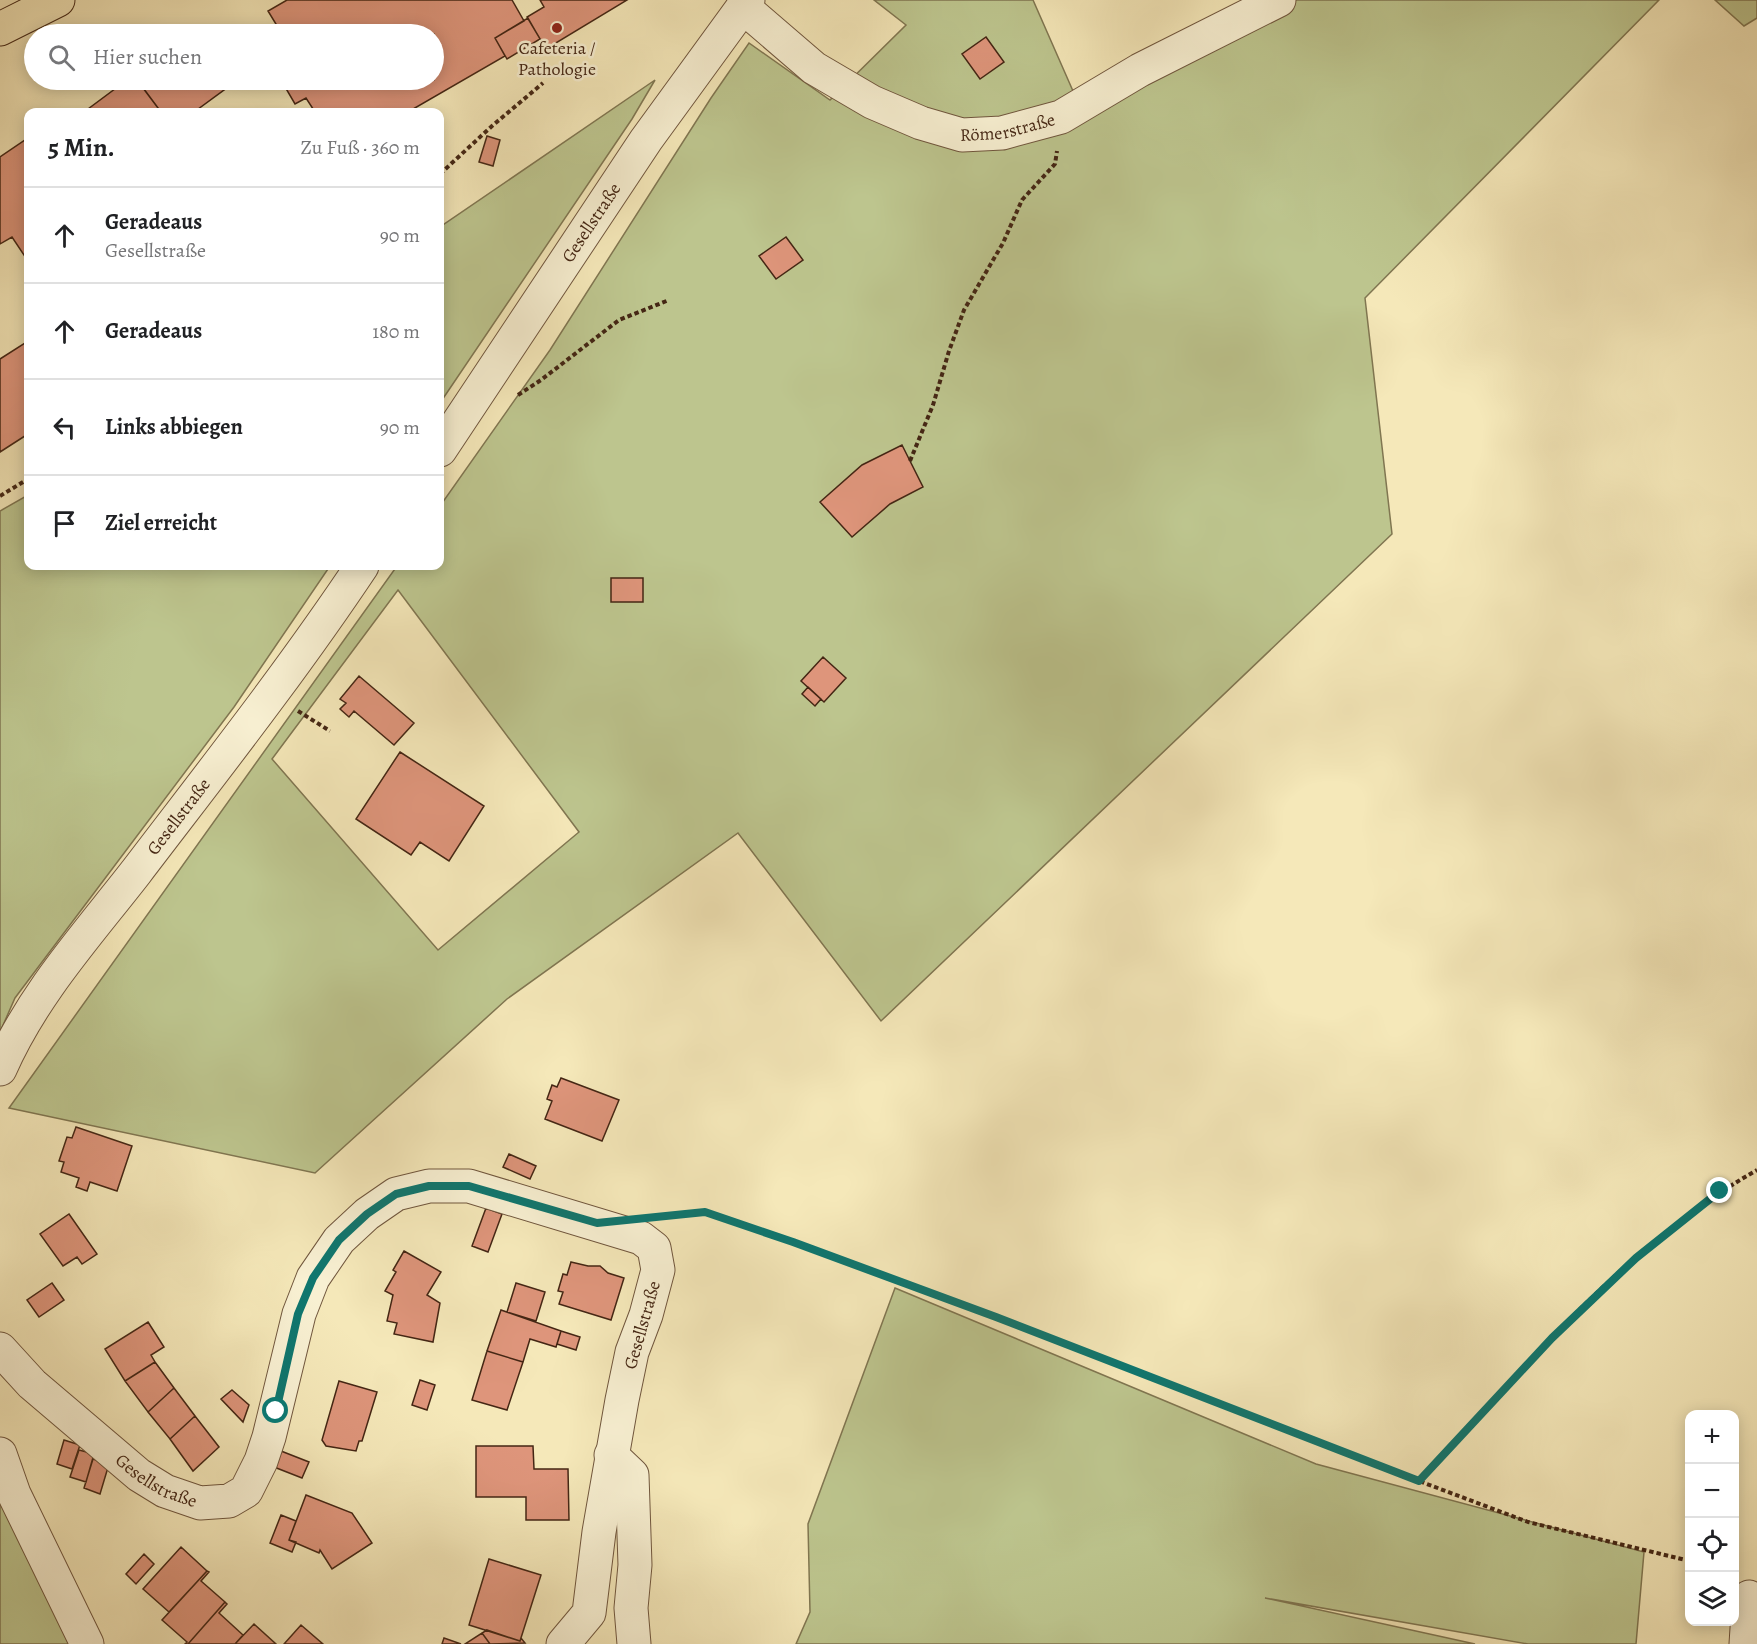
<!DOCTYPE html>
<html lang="de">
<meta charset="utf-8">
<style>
body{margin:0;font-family:Alegreya,serif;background:#f2f2f2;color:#202124}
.controls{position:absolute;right:18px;bottom:18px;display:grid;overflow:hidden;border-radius:12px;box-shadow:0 3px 15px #0003}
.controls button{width:54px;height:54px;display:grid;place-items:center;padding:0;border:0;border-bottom:2px solid #e0e0e0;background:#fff;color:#202124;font:30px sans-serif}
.stop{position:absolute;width:18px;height:18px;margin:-14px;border:4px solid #0f766e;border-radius:50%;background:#fff}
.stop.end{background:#0f766e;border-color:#fff;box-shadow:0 2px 6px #0008}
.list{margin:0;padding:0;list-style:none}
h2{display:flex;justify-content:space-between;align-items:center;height:78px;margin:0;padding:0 24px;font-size:26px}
h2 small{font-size:20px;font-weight:400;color:#757577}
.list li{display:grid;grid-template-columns:39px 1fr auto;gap:18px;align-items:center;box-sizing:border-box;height:96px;padding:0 24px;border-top:2px solid #e0e0e0}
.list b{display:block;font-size:22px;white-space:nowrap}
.list p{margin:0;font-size:20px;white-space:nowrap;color:#757577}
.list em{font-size:20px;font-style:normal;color:#757577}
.icon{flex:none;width:33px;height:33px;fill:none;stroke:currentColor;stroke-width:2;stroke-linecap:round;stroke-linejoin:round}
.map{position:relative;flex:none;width:1757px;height:1644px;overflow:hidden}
.search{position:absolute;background:#fff;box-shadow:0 3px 15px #0003;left:24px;top:24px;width:420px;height:66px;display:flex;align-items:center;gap:15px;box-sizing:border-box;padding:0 21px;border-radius:33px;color:#757577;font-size:22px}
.panel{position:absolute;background:#fff;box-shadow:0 3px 15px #0003;left:24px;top:108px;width:420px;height:462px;border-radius:12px}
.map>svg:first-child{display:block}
.green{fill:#bdc58e;stroke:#807651;stroke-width:1.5;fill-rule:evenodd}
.building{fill:#de957b;stroke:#442614;stroke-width:1.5}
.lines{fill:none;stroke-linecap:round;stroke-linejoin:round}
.minor-casing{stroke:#70563d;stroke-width:35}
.major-casing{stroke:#442614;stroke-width:35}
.path{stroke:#442614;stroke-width:4;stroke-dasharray:4.5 3;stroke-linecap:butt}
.minor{stroke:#f8f0d2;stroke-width:33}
.major{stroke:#f5e8b9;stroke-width:33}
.route{stroke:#0f766e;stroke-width:8}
.poi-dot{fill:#8f2418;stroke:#f8f0d2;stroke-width:2}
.labels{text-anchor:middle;stroke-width:5;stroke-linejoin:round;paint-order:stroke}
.poi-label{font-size:18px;fill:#442614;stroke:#f8f0d2}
.street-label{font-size:18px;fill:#442614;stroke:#f8f0d2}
</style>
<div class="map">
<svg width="1757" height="1644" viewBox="0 0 1757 1644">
<rect width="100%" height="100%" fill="#f5e8b9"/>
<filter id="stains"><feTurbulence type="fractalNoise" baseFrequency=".00333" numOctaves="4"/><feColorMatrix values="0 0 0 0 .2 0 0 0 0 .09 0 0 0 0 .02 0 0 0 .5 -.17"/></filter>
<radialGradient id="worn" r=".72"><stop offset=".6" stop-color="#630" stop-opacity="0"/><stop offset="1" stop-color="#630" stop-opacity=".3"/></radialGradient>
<path class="green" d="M 874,0 L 1033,0 L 1073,91 L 1256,0 L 1659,0 L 1365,298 L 1392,534 L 881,1021 L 738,833 L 507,999 L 315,1173 L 9,1108 L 397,566 L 440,566 L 440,506 L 550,350 L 711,98 L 749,43 L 830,100 L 906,25 ZM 398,590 L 579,832 L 438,950 L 272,759 Z
M 1715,0 L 1757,0 L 1757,18 L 1744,26 Z
M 655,80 L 632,119 L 440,403 L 440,227 Z
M 28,495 L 28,566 L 330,566 L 234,707 L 15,998 L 0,1032 L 0,511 Z
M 895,1288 L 1316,1464 L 1644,1552 L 1636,1644 L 1528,1644 L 1265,1598 L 1475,1644 L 796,1644 L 810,1612 L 808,1524 Z
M 0,1477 L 72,1644 L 0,1644 Z"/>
<path class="building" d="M 287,0 L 512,0 L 524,21 L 495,38 L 505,56 L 408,112 L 315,112 L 306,98 L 295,104 L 281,80 L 434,80 L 434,34 L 282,34 L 268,11 Z
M 540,0 L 627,0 L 546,49 L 527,17 L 544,7 Z
M 528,18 L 540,39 L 507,59 L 495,38 Z
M 986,37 L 1004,62 L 980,79 L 962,54 Z
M 127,80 L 137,80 L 161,112 L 84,112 Z
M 140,80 L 222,80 L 228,87 L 194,112 L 161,112 L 138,81 Z
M 487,136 L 500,140 L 493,166 L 479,162 Z
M 28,138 L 28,261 L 12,237 L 0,244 L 0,157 Z
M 786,237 L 803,260 L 776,279 L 759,256 Z
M 28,341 L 28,434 L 0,452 L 0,359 Z
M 902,445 L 923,487 L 890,504 L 852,537 L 820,502 L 862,465 Z
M 611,578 L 643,578 L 643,602 L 611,602 Z
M 823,657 L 846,678 L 824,702 L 801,681 Z
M 359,676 L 414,723 L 394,745 L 354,711 L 349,717 L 340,709 L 346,703 L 340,699 Z
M 808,687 L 821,699 L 815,706 L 802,694 Z
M 400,752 L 484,806 L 449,861 L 420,842 L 411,855 L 356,819 Z
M 561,1078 L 619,1100 L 602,1141 L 545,1119 L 552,1101 L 547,1099 L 552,1085 L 557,1087 Z
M 76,1127 L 132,1146 L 117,1191 L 90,1182 L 87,1191 L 76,1187 L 79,1178 L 61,1172 L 64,1162 L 59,1161 L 67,1137 L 72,1138 Z
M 509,1154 L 536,1166 L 530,1179 L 503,1167 Z
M 486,1208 L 502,1214 L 488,1252 L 472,1246 Z
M 69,1214 L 97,1254 L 82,1264 L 77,1257 L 63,1266 L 40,1234 Z
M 404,1251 L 441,1272 L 427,1295 L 440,1303 L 433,1342 L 394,1334 L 397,1323 L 387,1321 L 393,1295 L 385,1291 L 396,1272 L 393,1270 Z
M 571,1262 L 588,1266 L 600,1266 L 608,1273 L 624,1278 L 611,1320 L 559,1304 L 563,1292 L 558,1291 L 563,1274 L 567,1275 Z
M 52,1283 L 64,1300 L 39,1317 L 27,1300 Z
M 516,1283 L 545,1292 L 536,1321 L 507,1312 Z
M 501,1310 L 561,1331 L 556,1347 L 530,1339 L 523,1362 L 487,1351 Z
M 148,1322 L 164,1347 L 151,1355 L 155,1362 L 125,1381 L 105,1349 Z
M 561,1331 L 580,1337 L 576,1350 L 557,1344 Z
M 487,1351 L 523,1362 L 507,1410 L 472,1400 Z
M 155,1362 L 174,1388 L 148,1412 L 125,1381 Z
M 420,1380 L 435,1385 L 427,1410 L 412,1405 Z
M 339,1381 L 377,1392 L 362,1441 L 359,1441 L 356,1451 L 326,1446 L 322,1440 Z
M 174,1388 L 195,1416 L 170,1439 L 148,1412 Z
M 232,1390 L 249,1405 L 243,1422 L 221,1399 Z
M 195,1416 L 219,1447 L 193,1471 L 170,1439 Z
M 64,1440 L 80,1445 L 72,1469 L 57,1464 Z
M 476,1446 L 533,1446 L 534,1469 L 568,1469 L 569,1520 L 526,1520 L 526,1497 L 476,1497 Z
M 79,1450 L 94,1454 L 86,1482 L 70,1477 Z
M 281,1451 L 309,1462 L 302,1478 L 274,1467 Z
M 93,1459 L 109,1464 L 100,1494 L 84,1488 Z
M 306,1495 L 352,1513 L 372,1543 L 332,1569 L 320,1550 L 319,1553 L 289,1540 Z
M 281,1515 L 296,1521 L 289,1540 L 296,1542 L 292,1552 L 270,1543 Z
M 181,1547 L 207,1571 L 169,1612 L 143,1589 Z
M 144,1554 L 154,1564 L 136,1584 L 126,1574 Z
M 489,1559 L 541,1575 L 520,1641 L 469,1625 Z
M 207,1571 L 209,1572 L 201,1581 L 225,1602 L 188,1644 L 185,1644 L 187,1642 L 162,1620 Z
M 225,1602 L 227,1604 L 219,1613 L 243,1635 L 235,1644 L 188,1644 Z
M 254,1624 L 276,1644 L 235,1644 Z
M 301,1625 L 323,1644 L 284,1644 Z
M 487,1630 L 520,1641 L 521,1638 L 525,1643 L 490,1644 L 482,1633 Z
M 482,1633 L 490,1644 L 465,1644 Z
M 444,1638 L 461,1644 L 442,1644 Z"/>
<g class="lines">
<defs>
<g id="minor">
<path id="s1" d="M 743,7 L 814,68 L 872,102 L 921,123 L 962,135 L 1002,133 L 1061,117 L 1140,70 L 1279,0"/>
<path id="s2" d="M 440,450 L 646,140 L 748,0"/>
<path id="s3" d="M 0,1069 C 33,994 87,935 136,872 C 213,771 292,671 362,566"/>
<path id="s4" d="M 0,1349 L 32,1384 L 139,1475 L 165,1491 L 200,1503 L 229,1501 L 246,1491 L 261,1461 L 269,1437 L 299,1314 L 313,1278 L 339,1240 L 367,1214 L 396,1194 L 429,1186 L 469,1186 L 641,1238 L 654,1248 L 658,1270 L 646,1315 L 632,1352 L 622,1400 L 599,1532 L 589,1613 L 563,1644"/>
<path d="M 0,1454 L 14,1494 L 87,1644"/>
<path d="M 611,1455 L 632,1475 L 635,1565 L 631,1608 L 634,1644"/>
<path d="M 1746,1644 L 1749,1597"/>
</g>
<path id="major" d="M 0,29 L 58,0"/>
</defs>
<use href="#minor" class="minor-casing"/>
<use href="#major" class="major-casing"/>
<path class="path" d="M 440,174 L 492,126 L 543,83
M 518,395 L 541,380 L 619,320 L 669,300
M 910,461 L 933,405 L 949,351 L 964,310 L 1003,243 L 1022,200 L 1055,164 L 1057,151
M 0,496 L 28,479
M 298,711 L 330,731
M 668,1216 L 705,1212 L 793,1242 L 996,1317 L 1419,1481
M 1690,1561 L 1528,1522 L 1419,1481 C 1521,1371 1625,1245 1757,1170"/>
<use href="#minor" class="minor"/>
<use href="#major" class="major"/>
</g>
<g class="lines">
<path class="route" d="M 276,1411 L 298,1314 L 313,1278 L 339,1240 L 367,1214 L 396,1194 L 429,1186 L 469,1186 L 597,1223 L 705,1212 L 793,1242 L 996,1317 L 1419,1481 L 1552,1338 L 1636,1258 L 1720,1191"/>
</g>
<circle class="poi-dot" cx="557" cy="28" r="6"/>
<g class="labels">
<g class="poi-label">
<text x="557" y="54">Cafeteria /<tspan x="557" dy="21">Pathologie</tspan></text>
</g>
<g class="street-label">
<text dy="6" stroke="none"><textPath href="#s1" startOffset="303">Römerstraße</textPath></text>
<text dy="6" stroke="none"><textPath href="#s2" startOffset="273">Gesellstraße</textPath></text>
<text dy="6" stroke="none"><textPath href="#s3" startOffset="310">Gesellstraße</textPath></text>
<text transform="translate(642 1325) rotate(-74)" y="6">Gesellstraße</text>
<text dy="6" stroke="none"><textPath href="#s4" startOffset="206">Gesellstraße</textPath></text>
</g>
</g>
<rect width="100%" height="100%" filter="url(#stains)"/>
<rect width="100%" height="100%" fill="url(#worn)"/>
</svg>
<div class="controls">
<button>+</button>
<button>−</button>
<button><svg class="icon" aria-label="locate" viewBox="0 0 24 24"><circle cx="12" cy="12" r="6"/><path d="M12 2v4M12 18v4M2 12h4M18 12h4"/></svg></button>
<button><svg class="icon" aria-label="layers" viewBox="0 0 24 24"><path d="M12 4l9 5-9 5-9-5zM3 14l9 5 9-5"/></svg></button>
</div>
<div class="stop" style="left:276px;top:1411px"></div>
<div class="stop end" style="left:1720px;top:1191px"></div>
<div class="search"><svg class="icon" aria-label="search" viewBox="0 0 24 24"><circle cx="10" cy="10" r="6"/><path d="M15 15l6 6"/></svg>Hier suchen</div>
<section class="panel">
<h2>5 Min.<small>Zu Fuß · 360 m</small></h2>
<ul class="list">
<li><svg class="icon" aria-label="ahead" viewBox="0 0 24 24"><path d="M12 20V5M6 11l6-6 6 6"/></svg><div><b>Geradeaus</b><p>Gesellstraße</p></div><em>90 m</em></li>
<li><svg class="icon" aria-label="ahead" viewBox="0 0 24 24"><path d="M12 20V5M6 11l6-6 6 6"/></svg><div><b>Geradeaus</b></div><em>180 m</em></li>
<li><svg class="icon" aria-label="left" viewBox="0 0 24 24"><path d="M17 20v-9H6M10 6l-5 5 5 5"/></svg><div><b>Links abbiegen</b></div><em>90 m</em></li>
<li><svg class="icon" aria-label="arrive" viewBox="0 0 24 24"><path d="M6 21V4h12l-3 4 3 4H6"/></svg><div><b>Ziel erreicht</b></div></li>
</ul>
</section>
</div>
